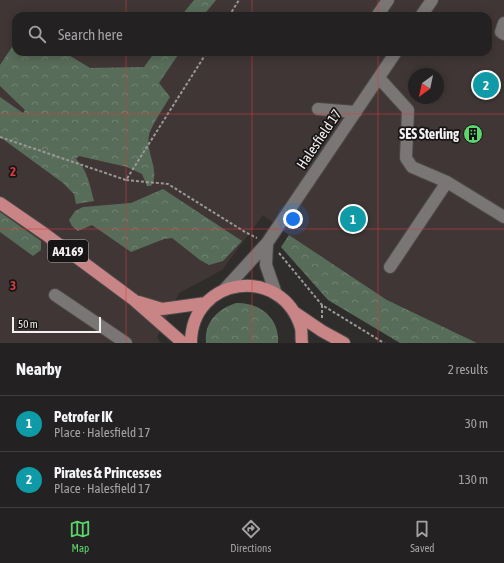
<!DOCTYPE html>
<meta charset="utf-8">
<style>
body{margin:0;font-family:"Asap Condensed",sans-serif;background:#2b292a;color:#f1f3f6}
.compass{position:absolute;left:408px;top:68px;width:36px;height:36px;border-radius:50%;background:#232121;box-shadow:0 2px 10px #0003;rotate:213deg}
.scale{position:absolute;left:12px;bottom:10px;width:89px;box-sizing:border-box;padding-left:4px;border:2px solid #f2f0f0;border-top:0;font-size:11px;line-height:14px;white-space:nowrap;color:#f2f0f0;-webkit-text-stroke:3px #161414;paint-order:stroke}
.you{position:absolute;left:293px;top:219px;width:14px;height:14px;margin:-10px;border:3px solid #fff;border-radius:50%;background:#1a73e8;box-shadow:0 0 0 6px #1a73e833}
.badge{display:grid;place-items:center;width:26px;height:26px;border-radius:50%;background:#5cd56d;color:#fff;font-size:13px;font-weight:700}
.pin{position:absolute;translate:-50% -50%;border:2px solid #fff;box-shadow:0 1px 4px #0006}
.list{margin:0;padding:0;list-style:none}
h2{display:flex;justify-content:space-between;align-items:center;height:52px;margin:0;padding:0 16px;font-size:17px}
h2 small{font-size:13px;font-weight:400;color:#a3a3a5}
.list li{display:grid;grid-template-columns:26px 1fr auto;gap:12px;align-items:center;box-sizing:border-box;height:56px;padding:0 16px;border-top:1px solid #403e3f}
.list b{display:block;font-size:15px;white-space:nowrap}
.list p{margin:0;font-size:13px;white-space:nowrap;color:#a3a3a5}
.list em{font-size:13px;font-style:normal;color:#a3a3a5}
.icon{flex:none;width:22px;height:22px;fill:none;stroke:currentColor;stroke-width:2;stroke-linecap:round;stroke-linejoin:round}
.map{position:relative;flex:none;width:504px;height:343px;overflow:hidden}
.search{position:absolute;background:#232121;box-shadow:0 2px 10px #0003;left:12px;right:12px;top:12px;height:44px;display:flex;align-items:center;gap:10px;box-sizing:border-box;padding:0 14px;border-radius:12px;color:#a3a3a5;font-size:15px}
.sheet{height:164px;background:#232121}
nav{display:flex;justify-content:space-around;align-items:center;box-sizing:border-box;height:56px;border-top:1px solid #403e3f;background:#232121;font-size:11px;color:#a3a3a5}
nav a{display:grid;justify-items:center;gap:2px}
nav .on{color:#5cd56d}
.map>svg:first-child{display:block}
.built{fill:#403636;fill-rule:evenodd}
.forest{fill:url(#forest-crowns)}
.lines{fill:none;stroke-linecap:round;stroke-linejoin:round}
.minor-casing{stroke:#4c4949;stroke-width:14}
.major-casing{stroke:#4c4949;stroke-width:14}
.path{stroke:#9a9898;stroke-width:2;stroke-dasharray:3 2;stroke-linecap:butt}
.minor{stroke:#7a7676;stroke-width:12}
.major{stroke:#c98586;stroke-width:12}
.grid{fill:none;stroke:#d93c3c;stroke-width:1;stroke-opacity:0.55}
.labels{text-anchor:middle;stroke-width:3.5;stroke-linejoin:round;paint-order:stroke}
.shield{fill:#161414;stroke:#b0aeae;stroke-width:1}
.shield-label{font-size:13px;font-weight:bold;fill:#f2f0f0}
.poi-label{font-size:14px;font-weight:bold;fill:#f2f0f0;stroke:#161414;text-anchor:end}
.street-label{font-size:14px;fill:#f2f0f0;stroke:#161414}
.grid-label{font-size:13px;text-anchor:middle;font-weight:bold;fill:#d93c3c;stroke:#161414;stroke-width:3.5;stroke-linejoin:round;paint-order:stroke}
</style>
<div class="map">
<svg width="504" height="343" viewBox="0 0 504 343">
<defs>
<pattern id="forest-crowns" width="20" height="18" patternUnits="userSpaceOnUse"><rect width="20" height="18" fill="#586d59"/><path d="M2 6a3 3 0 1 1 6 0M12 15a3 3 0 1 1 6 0" fill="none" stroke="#708271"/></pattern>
</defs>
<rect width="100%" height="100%" fill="#2f2c2c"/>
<path class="built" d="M 0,0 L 504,0 L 504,343 L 477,343 L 387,300 L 289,235 L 263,215 L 222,270 L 179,293 L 157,337 L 161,343 L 0,343 ZM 16,16 L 488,16 L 488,52 L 16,52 ZM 414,74 L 438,74 L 438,98 L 414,98 Z"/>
<path class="forest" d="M 194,0 L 216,0 L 203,16 L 181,16 Z
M 16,41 L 16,52 L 64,52 L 90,68 L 144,67 L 155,52 L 180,52 L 159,83 L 170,97 C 165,105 151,127 149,135 C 145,153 161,171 151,186 L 147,186 L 142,174 L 127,167 L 79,156 L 76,159 C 88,170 90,187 94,201 L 76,204 L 74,194 L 63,183 L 0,137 L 0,97 L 23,113 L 25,110 L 0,86 L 0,65 Z
M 163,189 L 242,241 L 223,261 L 209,265 L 200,260 L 172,238 L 164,239 L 131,252 L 92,225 L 78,231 L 72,226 L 69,220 L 75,211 L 83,207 L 131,203 Z
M 0,212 L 41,241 L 41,250 L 33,256 L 0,232 Z
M 289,235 L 387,300 L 477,343 L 400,343 L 328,300 L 281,247 Z
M 236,303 C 259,302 280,318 278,343 L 206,343 C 204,323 217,309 236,303 Z"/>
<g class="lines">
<defs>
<path id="minor" d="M 377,16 L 388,0
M 421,16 L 432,0
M 504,23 L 501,32 L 504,34
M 379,78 L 408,110 L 406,158 L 412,167 L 447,182 L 504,217
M 318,109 L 356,112
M 267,243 L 266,265 L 276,294
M 390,267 L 447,182
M 224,290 L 267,243 L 396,52
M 55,295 L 126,343"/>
<path id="major" d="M 0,203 L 45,234 L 134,300 L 183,343
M 139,302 L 162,309 L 206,303
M 294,312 L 322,331 L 344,343
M 191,343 C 191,276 282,264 301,328 C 302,332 301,338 302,343"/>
</defs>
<use href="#minor" class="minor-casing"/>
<use href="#major" class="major-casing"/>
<path class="path" d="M 229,16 L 239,0
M 0,137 L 126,180 L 207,52
M 126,180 L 168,184 L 245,232 L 257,238
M 279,253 L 322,305 L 384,343
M 322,318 L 322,305"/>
<use href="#minor" class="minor"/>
<use href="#major" class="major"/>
</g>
<path class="grid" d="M 126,0 L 126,16M 252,0 L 252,16M 378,0 L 378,16M 126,52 L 126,343M 252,52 L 252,343M 378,52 L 378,343M 0,114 L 504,114M 0,229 L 504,229"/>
<defs>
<symbol id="building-disc" viewBox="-11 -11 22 22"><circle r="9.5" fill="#5cd56d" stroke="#161414"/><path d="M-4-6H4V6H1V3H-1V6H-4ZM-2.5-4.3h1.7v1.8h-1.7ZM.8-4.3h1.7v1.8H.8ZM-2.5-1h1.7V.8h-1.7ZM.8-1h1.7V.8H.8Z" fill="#111"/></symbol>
</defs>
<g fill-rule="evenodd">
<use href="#building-disc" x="462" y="123" width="22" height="22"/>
</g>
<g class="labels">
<rect class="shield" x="48" y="240" width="40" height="22" rx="3"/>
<g class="shield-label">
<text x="68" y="256">A4169</text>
</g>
<g class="poi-label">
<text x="459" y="139">SES Sterling</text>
</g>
<g class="street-label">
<text transform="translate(319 139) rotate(-56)" y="5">Halesfield 17</text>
</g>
</g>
<g class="grid-label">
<text x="13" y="176">2</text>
<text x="13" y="290">3</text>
</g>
</svg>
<svg class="compass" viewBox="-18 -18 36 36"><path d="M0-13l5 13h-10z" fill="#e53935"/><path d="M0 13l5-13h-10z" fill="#a3a3a5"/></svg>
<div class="scale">50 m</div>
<div class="you"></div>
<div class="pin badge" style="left:353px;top:219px;background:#0f9aa8">1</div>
<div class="pin badge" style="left:486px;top:85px;background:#0f9aa8">2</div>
<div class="search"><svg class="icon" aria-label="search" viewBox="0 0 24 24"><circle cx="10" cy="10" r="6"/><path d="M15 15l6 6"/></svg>Search here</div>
</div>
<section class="sheet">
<h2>Nearby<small>2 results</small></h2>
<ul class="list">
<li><span class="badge" style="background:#0f9aa8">1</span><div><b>Petrofer IK</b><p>Place · Halesfield 17</p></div><em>30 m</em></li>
<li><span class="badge" style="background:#0f9aa8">2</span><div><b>Pirates &amp; Princesses</b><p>Place · Halesfield 17</p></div><em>130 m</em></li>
</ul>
</section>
<nav>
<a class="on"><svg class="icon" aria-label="map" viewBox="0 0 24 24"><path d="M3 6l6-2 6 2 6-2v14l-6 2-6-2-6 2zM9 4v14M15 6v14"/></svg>Map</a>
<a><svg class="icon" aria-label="directions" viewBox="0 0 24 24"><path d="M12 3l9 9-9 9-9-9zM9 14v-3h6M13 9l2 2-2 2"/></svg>Directions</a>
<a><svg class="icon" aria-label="saved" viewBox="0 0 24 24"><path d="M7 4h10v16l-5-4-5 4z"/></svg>Saved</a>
</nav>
